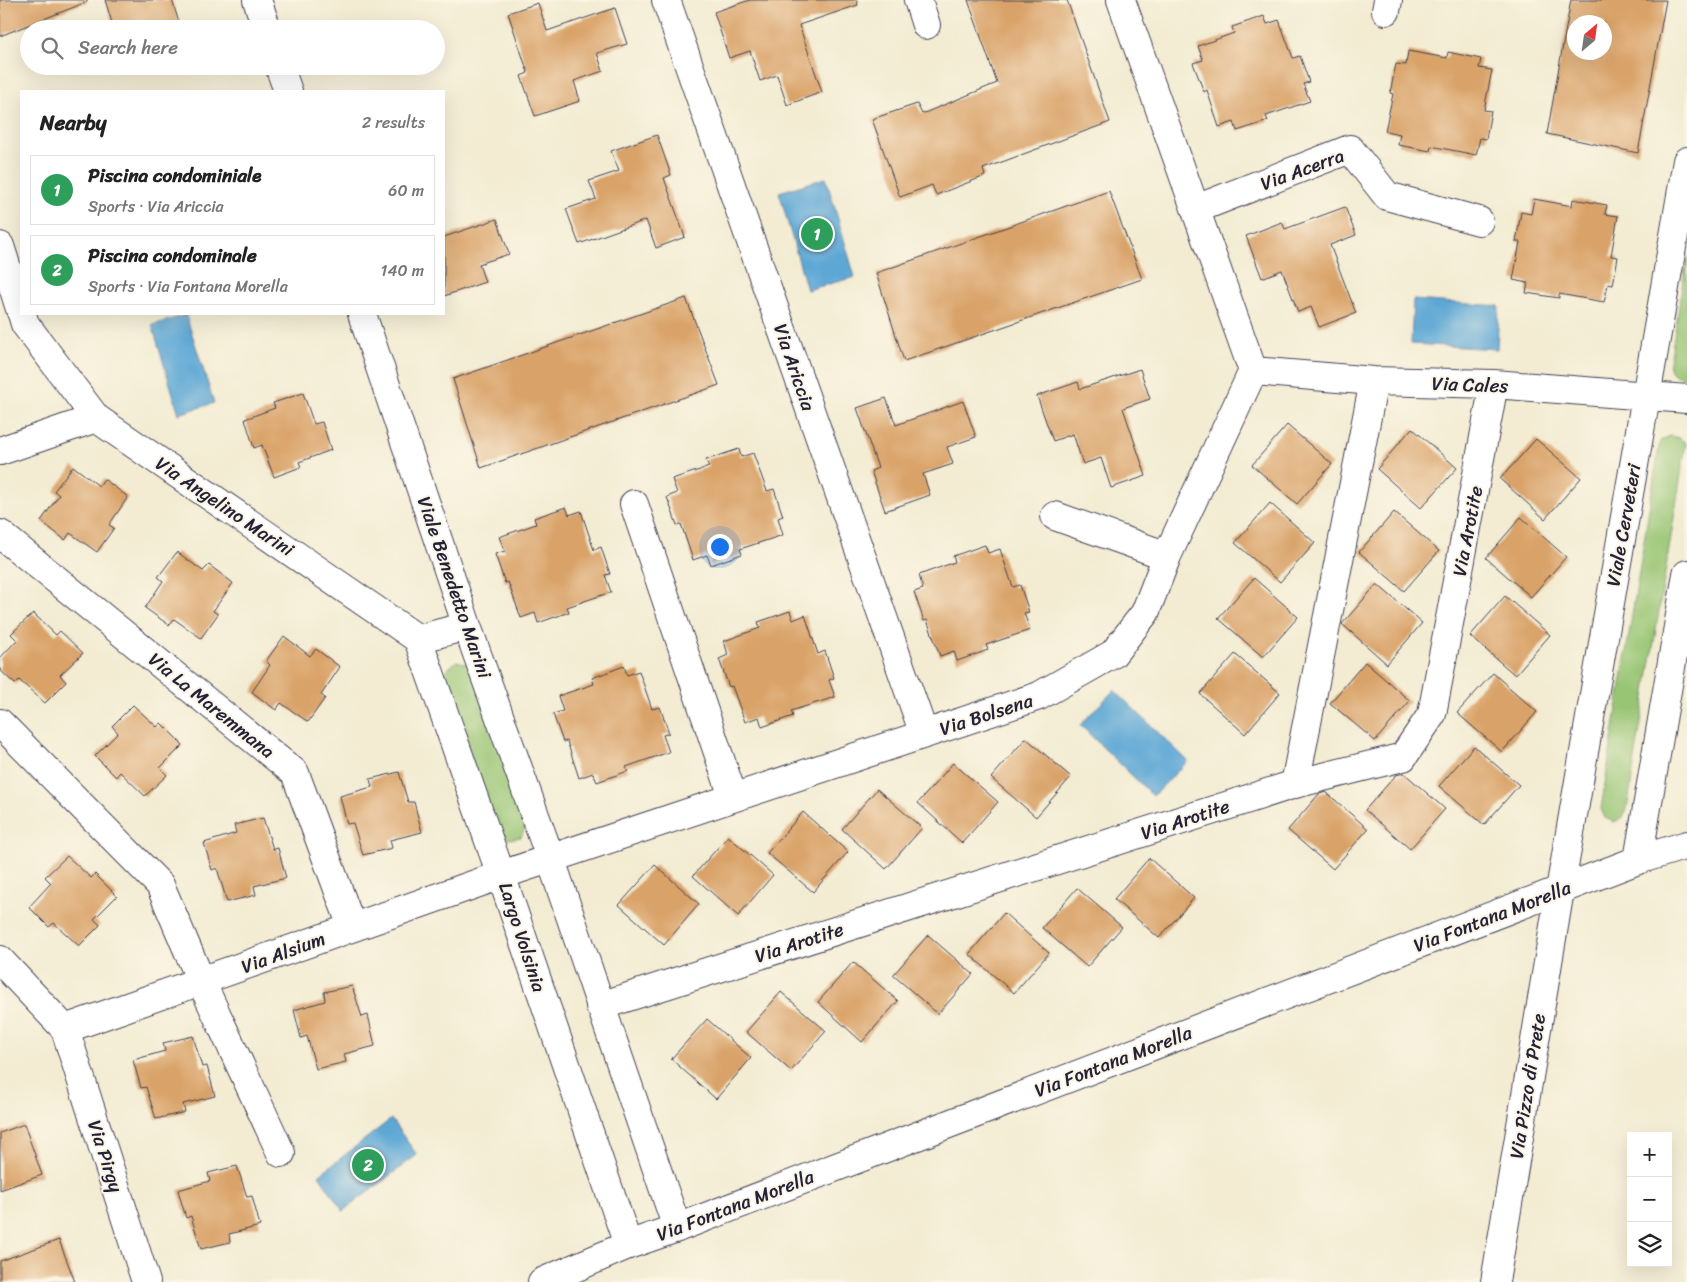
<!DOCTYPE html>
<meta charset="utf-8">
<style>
body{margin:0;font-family:Sriracha,sans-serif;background:#f6f6f6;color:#222}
.controls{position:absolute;right:15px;bottom:15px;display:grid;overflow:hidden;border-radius:0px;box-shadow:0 5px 20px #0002}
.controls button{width:45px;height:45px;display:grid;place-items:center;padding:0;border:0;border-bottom:1px solid #e0e0e0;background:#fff;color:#222;font:25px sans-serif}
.compass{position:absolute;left:1567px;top:15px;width:45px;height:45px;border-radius:50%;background:#fff;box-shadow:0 5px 20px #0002;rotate:29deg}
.you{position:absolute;left:719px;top:546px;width:18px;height:18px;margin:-12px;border:4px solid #fff;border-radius:50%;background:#1a73e8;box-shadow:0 0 0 8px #1a73e833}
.badge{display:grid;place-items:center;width:32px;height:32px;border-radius:50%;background:#1a73e8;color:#fff;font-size:16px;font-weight:700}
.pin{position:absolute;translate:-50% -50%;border:2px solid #fff;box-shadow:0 1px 5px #0006}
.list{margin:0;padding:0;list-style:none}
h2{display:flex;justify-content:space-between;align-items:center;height:65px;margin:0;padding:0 20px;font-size:21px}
h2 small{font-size:16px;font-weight:400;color:#767676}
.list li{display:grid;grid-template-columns:32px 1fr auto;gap:15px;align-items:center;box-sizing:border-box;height:70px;margin:0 10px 10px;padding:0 10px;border:1px solid #e0e0e0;border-radius:0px}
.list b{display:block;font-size:19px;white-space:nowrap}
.list p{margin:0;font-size:16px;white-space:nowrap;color:#767676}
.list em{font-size:16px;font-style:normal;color:#767676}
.icon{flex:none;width:28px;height:28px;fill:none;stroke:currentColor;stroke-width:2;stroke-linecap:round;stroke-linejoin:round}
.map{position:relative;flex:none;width:1687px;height:1282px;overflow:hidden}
.search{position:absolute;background:#fff;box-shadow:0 5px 20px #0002;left:20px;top:20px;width:425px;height:55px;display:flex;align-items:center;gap:12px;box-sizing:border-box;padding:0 18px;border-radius:28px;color:#767676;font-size:19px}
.panel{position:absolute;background:#fff;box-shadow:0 5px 20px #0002;left:20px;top:90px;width:425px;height:225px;border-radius:0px}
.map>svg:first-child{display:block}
.green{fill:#98c573;stroke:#5d7457}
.water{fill:#5da7d5;stroke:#406488}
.building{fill:#d9a268;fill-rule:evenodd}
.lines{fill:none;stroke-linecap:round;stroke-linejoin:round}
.minor-casing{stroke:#414052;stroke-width:30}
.tertiary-casing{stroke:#414052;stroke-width:30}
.minor{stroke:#fff;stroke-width:28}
.tertiary{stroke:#fff;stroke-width:28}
.labels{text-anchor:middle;stroke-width:4;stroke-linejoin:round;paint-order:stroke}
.street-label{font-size:19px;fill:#22223b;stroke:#fcf5e5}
</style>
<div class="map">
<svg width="1687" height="1282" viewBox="0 0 1687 1282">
<rect width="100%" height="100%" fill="#fcf5e5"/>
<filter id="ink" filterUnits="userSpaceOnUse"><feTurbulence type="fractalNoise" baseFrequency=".02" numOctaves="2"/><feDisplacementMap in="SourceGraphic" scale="10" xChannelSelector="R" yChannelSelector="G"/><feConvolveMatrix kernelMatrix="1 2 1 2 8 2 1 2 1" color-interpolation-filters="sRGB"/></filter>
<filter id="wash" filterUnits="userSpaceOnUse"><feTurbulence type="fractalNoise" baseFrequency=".0096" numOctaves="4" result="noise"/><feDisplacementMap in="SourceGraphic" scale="20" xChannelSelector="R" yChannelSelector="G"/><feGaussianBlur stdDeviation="1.12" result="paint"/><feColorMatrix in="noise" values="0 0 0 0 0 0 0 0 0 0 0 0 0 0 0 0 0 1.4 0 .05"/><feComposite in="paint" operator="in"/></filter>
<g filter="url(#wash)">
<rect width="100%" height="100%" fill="#f3ecd3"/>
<path class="green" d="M 1687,256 L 1687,378 C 1679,378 1673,375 1669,368 Z
M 1670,436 L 1679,438 L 1686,443 L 1627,809 L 1622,818 L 1614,822 L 1605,818 L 1601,809 L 1660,441 Z
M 457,661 L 470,665 L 527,822 L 521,837 L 509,839 L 499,835 L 442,676 L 446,670 Z"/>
<path class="water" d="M 826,178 L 855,277 L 807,290 L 779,192 Z
M 1413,300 L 1499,306 L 1497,349 L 1411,344 Z
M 186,315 L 214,403 L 179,414 L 152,325 Z
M 1114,690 L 1188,761 L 1153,796 L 1080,725 Z
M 391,1119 L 417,1155 L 343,1211 L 319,1175 Z"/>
<g id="blocks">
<path class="building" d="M 0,0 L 87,0 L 87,2 L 0,36 Z
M 105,0 L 172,0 L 181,29 L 114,29 Z
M 750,0 L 857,0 L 858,5 L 799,25 L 822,92 L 787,105 L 777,75 L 760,81 L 750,51 L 729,58 L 714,12 Z
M 968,0 L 1067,0 L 1110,122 L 983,169 L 985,176 L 936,195 L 932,185 L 900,197 L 872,119 L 917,104 L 922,114 L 997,83 Z
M 1571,0 L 1666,0 L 1638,153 L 1547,134 ZM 1574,22 L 1604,22 L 1604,52 L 1574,52 Z
M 538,3 L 547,31 L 615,8 L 627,44 L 597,53 L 603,71 L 574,81 L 580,101 L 535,116 L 521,76 L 528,73 L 508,13 Z
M 1264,16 L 1267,24 L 1279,20 L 1293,58 L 1300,56 L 1309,82 L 1303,84 L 1310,101 L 1266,116 L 1268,121 L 1237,131 L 1234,122 L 1219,127 L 1207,90 L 1204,92 L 1193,63 L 1203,60 L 1198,46 L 1234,33 L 1232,27 Z
M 1408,51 L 1447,58 L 1448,52 L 1481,59 L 1479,68 L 1492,70 L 1484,110 L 1491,111 L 1486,139 L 1480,138 L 1476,155 L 1431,146 L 1430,151 L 1398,145 L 1400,134 L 1385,131 L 1393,94 L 1390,93 L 1396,64 L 1406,65 Z
M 657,135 L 671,175 L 664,178 L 685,237 L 656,248 L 646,220 L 579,244 L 566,209 L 596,199 L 589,181 L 619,171 L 611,151 Z
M 1109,191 L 1142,279 L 904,361 L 876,273 Z
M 1534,199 L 1572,206 L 1573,199 L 1607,205 L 1605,214 L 1618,216 L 1611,256 L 1618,257 L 1613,285 L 1608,284 L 1604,302 L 1559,294 L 1559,298 L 1526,293 L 1528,283 L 1513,280 L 1520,242 L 1516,242 L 1521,212 L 1531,214 Z
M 1345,207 L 1356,235 L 1330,245 L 1356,313 L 1319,327 L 1311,307 L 1298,312 L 1282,270 L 1262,278 L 1246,236 L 1282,222 L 1285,229 Z
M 497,219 L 509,254 L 479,264 L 485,282 L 444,296 L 444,237 Z
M 686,298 L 719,385 L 481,468 L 453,379 Z
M 1140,369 L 1150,399 L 1123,408 L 1146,476 L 1111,488 L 1101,458 L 1083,464 L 1073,434 L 1053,441 L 1037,396 L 1078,382 L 1080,389 Z
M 303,393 L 314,424 L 322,422 L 331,450 L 299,462 L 301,467 L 274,477 L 262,445 L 254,448 L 245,419 L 275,408 L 273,403 Z
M 886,398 L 896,425 L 963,401 L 976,437 L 947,447 L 953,464 L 923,474 L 930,495 L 885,511 L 871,471 L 878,468 L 857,408 Z
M 1287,425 L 1332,464 L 1297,504 L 1252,465 Z
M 1412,428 L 1457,468 L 1421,508 L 1377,469 Z
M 1536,439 L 1581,478 L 1545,519 L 1500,479 Z
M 739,449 L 741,457 L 753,453 L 767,491 L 774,489 L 783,516 L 778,518 L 783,535 L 740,549 L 742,554 L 711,565 L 707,555 L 693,560 L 681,524 L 677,525 L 667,497 L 677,493 L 672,479 L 709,467 L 706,460 Z
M 73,466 L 99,486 L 104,479 L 128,497 L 109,525 L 114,528 L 97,552 L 70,533 L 65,540 L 41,521 L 59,495 L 54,491 Z
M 1270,503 L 1315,543 L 1280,582 L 1235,543 Z
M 566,507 L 569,515 L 581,511 L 594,550 L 601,547 L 610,574 L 605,575 L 611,592 L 567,607 L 569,612 L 538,623 L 535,613 L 521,618 L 508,582 L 505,583 L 495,554 L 505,551 L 499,537 L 536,524 L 534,518 Z
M 1394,512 L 1439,551 L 1404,591 L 1359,552 Z
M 1521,517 L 1566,557 L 1531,597 L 1486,558 Z
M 985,545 L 988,553 L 1000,549 L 1013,587 L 1020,585 L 1029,612 L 1024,613 L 1030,630 L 986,645 L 988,650 L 957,661 L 954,651 L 940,656 L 927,620 L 924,621 L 914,592 L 923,589 L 919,575 L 955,562 L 953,556 Z
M 177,552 L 203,571 L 209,565 L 233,583 L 213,611 L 218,614 L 201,638 L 174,619 L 169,625 L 145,608 L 163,581 L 158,577 Z
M 1254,578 L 1298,617 L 1263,657 L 1218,618 Z
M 1377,584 L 1422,623 L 1387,664 L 1342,624 Z
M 1505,596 L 1550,635 L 1515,675 L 1470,636 Z
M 790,611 L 793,620 L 805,615 L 818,654 L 825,651 L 834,678 L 829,680 L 835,697 L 791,711 L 793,716 L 762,727 L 759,717 L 745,722 L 732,686 L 729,687 L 719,659 L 728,655 L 724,641 L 760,628 L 758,622 Z
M 33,613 L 56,635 L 60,631 L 83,653 L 60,675 L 66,682 L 45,703 L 19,680 L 15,684 L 0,670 L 0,658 L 17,640 L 11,634 Z
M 284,636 L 310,656 L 316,649 L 340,667 L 321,695 L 325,698 L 308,722 L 281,703 L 276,710 L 252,692 L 270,665 L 266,661 Z
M 1235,654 L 1280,693 L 1245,734 L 1200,694 Z
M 1365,662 L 1410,701 L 1375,741 L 1330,703 Z
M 624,666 L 627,675 L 639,671 L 652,709 L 660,707 L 669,733 L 663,735 L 669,752 L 626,767 L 628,771 L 597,782 L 593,773 L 579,778 L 567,741 L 563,742 L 553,714 L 563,711 L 558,696 L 594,684 L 592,678 Z
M 1493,673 L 1537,712 L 1502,752 L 1457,713 Z
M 133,705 L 157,727 L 161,723 L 183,745 L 160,768 L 167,775 L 145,796 L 120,772 L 116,777 L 95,756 L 118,733 L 112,726 Z
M 1026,738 L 1071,777 L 1036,817 L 991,778 Z
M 1474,746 L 1519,785 L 1484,825 L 1439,786 Z
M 953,763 L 998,802 L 962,843 L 918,803 Z
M 399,772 L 408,802 L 414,802 L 422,832 L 390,840 L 392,848 L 363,855 L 353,823 L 347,824 L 340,796 L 372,787 L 370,779 Z
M 1404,773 L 1445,809 L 1410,849 L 1365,810 L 1396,775 Z
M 877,789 L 922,828 L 886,869 L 842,829 Z
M 1326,792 L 1368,829 L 1333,869 L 1288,830 L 1319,794 Z
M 803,812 L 848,852 L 813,892 L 767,853 Z
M 263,818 L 273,849 L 278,848 L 286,878 L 254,886 L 256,895 L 227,902 L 217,868 L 212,870 L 204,843 L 236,833 L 234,825 Z
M 728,836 L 773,875 L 738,916 L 693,876 Z
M 67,856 L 91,878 L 95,874 L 117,896 L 94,919 L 100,925 L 79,946 L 54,923 L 49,927 L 29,907 L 51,883 L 45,877 Z
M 1149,858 L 1194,898 L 1159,938 L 1114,899 Z
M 655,865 L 699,904 L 664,945 L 619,905 Z
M 1077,888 L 1122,927 L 1087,967 L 1042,928 Z
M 1004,913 L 1049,953 L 1014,993 L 969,954 Z
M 928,935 L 973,974 L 938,1014 L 893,975 Z
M 853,962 L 898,1001 L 862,1042 L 818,1002 Z
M 352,986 L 362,1017 L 368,1015 L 375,1046 L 344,1054 L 346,1062 L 316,1069 L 307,1036 L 301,1038 L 294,1010 L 325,1001 L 324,992 Z
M 781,992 L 826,1031 L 791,1071 L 746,1032 Z
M 707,1019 L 751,1058 L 716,1099 L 671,1059 Z
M 193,1036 L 202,1067 L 207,1066 L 215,1096 L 183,1104 L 185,1112 L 156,1119 L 146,1087 L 141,1088 L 133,1060 L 165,1051 L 163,1043 Z
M 24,1124 L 42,1175 L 0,1190 L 0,1133 Z
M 237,1166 L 247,1197 L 252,1196 L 260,1226 L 229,1234 L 230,1242 L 201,1249 L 191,1216 L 186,1218 L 178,1190 L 210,1181 L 208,1173 Z
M 59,1240 L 75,1282 L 0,1282 L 0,1261 Z"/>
</g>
</g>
<g filter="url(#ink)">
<use href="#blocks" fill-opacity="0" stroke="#414052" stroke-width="1"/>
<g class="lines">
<defs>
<path id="minor" d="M 257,0 L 267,29
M 666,0 L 924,734
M 918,0 L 926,25
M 1121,0 L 1253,371
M 1386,11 L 1388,0
M 279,66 L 288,91
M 1196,209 L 1350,149 L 1387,196 L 1479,221
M 0,246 L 21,312
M 22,314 L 25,324 L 96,418 L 418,639 L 467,626
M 362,314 L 467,626 L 551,860 L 677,1228
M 1253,371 L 1374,381 L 1494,384 L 1687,399
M 0,451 L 96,418
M 634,504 L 733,797
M 1055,516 L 1167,556
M 0,534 L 295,773 L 352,927
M 0,723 L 160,885 L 201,981 L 281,1153
M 1295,784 L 1374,381
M 1638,860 L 1687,574
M 0,960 L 65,1029 L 146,1282
M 600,1006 L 1295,784 L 1403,757 L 1432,714 L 1494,384
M 65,1029 L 501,875 L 418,639
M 628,1245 L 501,875 L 1039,696 L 1113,654 L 1145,613 L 1167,556 L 1253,371
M 1495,1282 L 1560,890 L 1687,161"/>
<path id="tertiary" d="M 542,1282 L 628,1245 L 677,1228 L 1638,860 L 1687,845"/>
</defs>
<use href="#minor" class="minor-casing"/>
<use href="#tertiary" class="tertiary-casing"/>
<use href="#minor" class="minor"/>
<use href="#tertiary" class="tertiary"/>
</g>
</g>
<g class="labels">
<g class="street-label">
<text transform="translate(1302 169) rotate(-20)" y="7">Via Acerra</text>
<text transform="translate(795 367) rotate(71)" y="7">Via Ariccia</text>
<text transform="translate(1470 384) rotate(2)" y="7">Via Cales</text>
<text transform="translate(225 506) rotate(34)" y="7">Via Angelino Marini</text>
<text transform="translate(1623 525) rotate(-80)" y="7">Viale Cerveteri</text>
<text transform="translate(1467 531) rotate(-79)" y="7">Via Arotite</text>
<text transform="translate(455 587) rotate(71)" y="7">Viale Benedetto Marini</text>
<text transform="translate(212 705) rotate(39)" y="7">Via La Maremmana</text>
<text transform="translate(986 714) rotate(-18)" y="7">Via Bolsena</text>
<text transform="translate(1185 819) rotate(-18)" y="7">Via Arotite</text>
<text transform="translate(1492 916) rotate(-21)" y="7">Via Fontana Morella</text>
<text transform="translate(523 937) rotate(72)" y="7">Largo Volsinia</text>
<text transform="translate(799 942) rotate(-18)" y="7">Via Arotite</text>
<text transform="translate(283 952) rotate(-20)" y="7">Via Alsium</text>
<text transform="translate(1113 1061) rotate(-21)" y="7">Via Fontana Morella</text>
<text transform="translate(1527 1086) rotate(-81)" y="7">Via Pizzo di Prete</text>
<text transform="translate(106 1156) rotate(72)" y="7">Via Pirgy</text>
<text transform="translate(735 1205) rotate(-21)" y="7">Via Fontana Morella</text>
</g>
</g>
</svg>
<div class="controls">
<button>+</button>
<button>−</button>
<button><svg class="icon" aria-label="layers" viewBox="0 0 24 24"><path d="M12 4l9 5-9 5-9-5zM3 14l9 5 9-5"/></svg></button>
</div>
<svg class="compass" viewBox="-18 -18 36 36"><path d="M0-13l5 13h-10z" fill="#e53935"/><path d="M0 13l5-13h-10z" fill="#767676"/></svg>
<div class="you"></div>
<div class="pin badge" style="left:817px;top:234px;background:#2e9e5b">1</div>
<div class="pin badge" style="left:368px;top:1165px;background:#2e9e5b">2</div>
<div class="search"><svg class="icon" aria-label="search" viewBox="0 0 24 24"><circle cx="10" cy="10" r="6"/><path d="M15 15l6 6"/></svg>Search here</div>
<section class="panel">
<h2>Nearby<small>2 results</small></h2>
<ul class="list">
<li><span class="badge" style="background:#2e9e5b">1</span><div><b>Piscina condominiale</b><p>Sports · Via Ariccia</p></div><em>60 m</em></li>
<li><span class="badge" style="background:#2e9e5b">2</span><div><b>Piscina condominale</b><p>Sports · Via Fontana Morella</p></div><em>140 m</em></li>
</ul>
</section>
</div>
